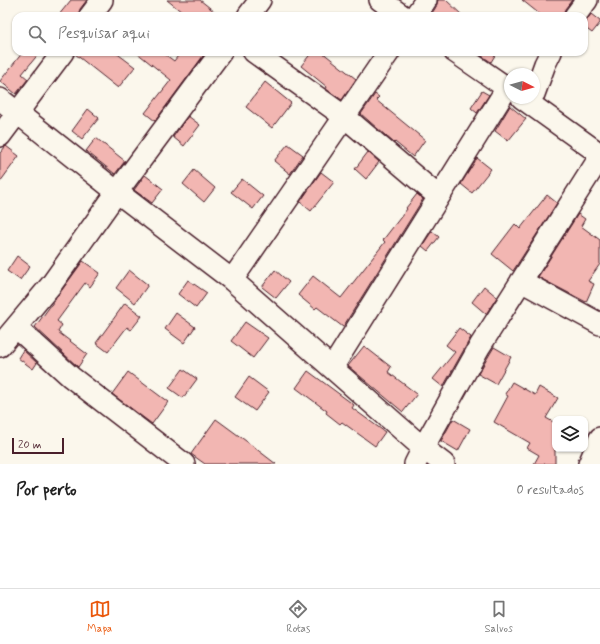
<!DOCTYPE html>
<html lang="pt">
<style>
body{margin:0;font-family:Mynerve,sans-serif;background:#f2f2f2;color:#222}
.controls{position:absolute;right:12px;bottom:12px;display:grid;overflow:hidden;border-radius:8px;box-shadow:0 1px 3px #0004}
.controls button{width:36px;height:36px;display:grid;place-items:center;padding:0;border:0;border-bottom:1px solid #e0e0e0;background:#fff;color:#222;font:20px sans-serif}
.compass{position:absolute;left:504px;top:68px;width:36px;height:36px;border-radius:50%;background:#fff;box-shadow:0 1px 3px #0004;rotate:96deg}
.scale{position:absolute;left:12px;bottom:10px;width:52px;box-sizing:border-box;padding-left:4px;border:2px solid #4a1f2b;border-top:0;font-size:11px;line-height:14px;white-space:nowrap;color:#4a1f2b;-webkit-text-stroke:3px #fbf7ec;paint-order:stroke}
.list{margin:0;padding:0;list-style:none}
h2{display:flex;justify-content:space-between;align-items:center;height:52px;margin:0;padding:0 16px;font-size:17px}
h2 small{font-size:13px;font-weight:400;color:#767676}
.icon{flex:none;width:22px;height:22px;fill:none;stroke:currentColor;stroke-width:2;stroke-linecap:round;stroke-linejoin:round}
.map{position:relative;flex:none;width:600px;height:464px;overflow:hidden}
.search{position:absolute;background:#fff;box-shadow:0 1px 3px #0004;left:12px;right:12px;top:12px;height:44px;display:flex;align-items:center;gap:10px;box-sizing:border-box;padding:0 14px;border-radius:12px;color:#767676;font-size:15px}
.sheet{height:124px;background:#fff}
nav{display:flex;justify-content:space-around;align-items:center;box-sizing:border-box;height:56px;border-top:1px solid #e0e0e0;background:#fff;font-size:11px;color:#767676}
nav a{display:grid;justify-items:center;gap:2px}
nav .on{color:#ea580c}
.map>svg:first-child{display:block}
.building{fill:#f2b6b2;stroke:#4a1f2b}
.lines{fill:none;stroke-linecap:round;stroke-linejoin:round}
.street-casing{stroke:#4a1f2b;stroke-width:24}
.street{stroke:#fbf7ec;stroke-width:21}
</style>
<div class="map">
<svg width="600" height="464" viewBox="0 0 600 464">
<rect width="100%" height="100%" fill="#fbf7ec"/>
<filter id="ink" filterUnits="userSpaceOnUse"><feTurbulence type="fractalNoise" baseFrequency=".025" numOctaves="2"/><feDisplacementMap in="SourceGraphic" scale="8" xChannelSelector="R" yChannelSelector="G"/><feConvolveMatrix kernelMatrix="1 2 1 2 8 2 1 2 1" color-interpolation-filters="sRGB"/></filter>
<g filter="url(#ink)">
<path class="building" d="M 71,0 L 87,0 L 80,9 L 78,16 L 58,16 Z
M 167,0 L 200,0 L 220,16 L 187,16 Z
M 438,0 L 446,0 L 463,16 L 430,16 L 436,7 Z
M 522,0 L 572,0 L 565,9 L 563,16 L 542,16 Z
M 591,14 L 600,21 L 600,23 L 592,33 L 584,27 L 584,24 Z
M 23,52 L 40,52 L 22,74 L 28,79 L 16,94 L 0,81 Z
M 75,52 L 115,52 L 135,67 L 118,88 L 75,54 Z
M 136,52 L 162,52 L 174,61 L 181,52 L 206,52 L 155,121 L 145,113 L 171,80 Z
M 312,52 L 322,52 L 356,79 L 342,100 L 326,89 L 327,87 L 301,66 Z
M 476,52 L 497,52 L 491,62 Z
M 265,82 L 291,103 L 272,128 L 246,107 Z
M 482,91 L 489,95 L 477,113 L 471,108 Z
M 375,94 L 379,97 L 376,100 L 425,140 L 413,157 L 395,142 L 394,143 L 361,114 Z
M 510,106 L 526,119 L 508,141 L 495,131 Z
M 88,109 L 99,118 L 82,139 L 72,131 Z
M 188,116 L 200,125 L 184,146 L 173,137 Z
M 96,138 L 125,161 L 115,174 L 86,151 Z
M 288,144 L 303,155 L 290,174 L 274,161 Z
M 6,146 L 19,156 L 0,182 L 0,153 Z
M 368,152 L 379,162 L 366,179 L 355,169 Z
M 477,158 L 491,169 L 472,193 L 461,184 Z
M 194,170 L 215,188 L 204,202 L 183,184 Z
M 321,172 L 334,182 L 311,211 L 300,202 Z
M 145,175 L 163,189 L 152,203 L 134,190 Z
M 242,179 L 263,196 L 253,209 L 231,192 Z
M 417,194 L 423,199 L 343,327 L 317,307 L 315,309 L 298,295 L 313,276 L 341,298 L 385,242 L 383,240 L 407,209 L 406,208 Z
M 547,195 L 557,203 L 513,271 L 492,254 L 515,224 L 520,229 Z
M 578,214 L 585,219 L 581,226 L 600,240 L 600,264 L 588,281 L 594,284 L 586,302 L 538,277 Z
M 432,231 L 439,237 L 428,251 L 422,246 Z
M 17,256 L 30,266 L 20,280 L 7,271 Z
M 83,261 L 100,273 L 90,287 L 85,283 L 57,321 L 62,325 L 58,332 L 87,354 L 78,367 L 35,327 Z
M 129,270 L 148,285 L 135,303 L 116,288 Z
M 275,270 L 289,282 L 276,298 L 262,287 Z
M 188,280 L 207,293 L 196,308 L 178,294 Z
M 484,286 L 497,297 L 486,314 L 472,302 Z
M 125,303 L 142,316 L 131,330 L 127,327 L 108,352 L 96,343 Z
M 176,313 L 195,327 L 184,343 L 165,329 Z
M 245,322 L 268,338 L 253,358 L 231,341 Z
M 459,328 L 471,337 L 443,387 L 433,379 L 455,352 L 446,345 Z
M 364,346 L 391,367 L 388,372 L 417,394 L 403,412 L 348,366 Z
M 494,347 L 511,357 L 496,384 L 478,374 Z
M 23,350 L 37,363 L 33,369 L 18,358 Z
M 183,369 L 197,379 L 183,398 L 169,388 Z
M 308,371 L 354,405 L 352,408 L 385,432 L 375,446 L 342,422 L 340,424 L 326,413 L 327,411 L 296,388 Z
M 128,372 L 168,402 L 152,424 L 112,394 Z
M 249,377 L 269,392 L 255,411 L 235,397 Z
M 512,382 L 535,395 L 539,387 L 558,398 L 546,418 L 555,423 L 555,464 L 534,464 L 539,455 L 527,448 L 530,443 L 494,422 L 508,396 L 505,394 Z
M 216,419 L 246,441 L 276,464 L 205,464 L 191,454 Z
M 453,419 L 470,429 L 458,451 L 441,441 Z"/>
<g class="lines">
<defs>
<path id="street" d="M 380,0 L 403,16
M 90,16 L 102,0
M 248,16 L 260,0
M 415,16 L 426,0
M 575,16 L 587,0
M 254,52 L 345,117 L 439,197
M 455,52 L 510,90
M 534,94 L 545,64 L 551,52
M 522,98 L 600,154
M 0,99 L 117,192 L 232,280 L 423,448 L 415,464
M 0,136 L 63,52
M 232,280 L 389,52
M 521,281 L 600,324
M 16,327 L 71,377 L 184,464
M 0,346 L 51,285 L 117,192 L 221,52
M 332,368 L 507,88
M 444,464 L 423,448 L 480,346 L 600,157
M 589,464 L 600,438"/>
</defs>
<use href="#street" class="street-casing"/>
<use href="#street" class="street"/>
</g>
</g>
</svg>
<div class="controls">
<button><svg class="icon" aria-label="layers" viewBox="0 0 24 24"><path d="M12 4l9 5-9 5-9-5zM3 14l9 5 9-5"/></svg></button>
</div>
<svg class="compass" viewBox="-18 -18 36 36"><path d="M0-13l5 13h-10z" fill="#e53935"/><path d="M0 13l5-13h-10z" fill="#767676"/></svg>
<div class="scale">20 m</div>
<div class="search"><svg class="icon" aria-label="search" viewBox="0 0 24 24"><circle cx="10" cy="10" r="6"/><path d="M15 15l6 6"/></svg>Pesquisar aqui</div>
</div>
<section class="sheet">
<h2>Por perto<small>0 resultados</small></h2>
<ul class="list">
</ul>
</section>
<nav>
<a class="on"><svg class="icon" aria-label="map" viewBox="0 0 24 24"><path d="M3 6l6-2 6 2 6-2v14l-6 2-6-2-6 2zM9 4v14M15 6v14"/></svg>Mapa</a>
<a><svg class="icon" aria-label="directions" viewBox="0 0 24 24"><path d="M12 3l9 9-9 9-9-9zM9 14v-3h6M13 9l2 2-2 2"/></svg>Rotas</a>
<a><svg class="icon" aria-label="saved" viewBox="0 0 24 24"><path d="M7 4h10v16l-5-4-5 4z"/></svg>Salvos</a>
</nav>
